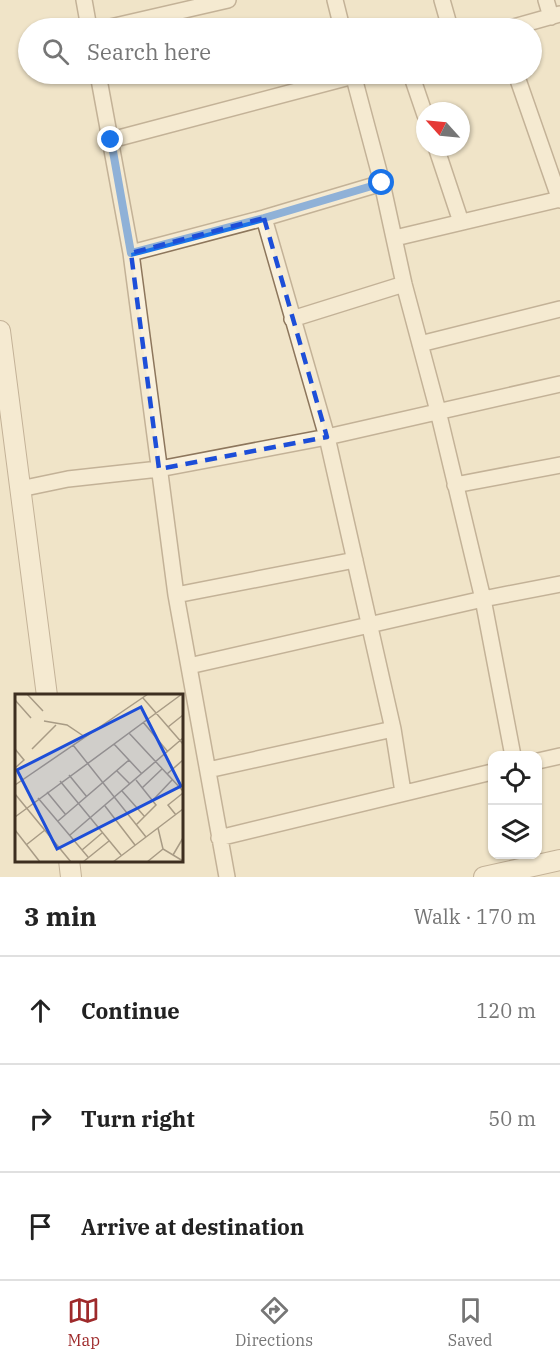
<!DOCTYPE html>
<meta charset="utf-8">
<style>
body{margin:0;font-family:"IBM Plex Serif",serif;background:#f6f6f6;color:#222}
.controls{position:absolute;right:18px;bottom:18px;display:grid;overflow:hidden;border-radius:12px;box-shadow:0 2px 4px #0004}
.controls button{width:54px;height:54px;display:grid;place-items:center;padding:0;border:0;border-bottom:2px solid #e0e0e0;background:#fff;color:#222;font:30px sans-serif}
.compass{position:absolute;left:416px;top:102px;width:54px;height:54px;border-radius:50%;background:#fff;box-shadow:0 2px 4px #0004;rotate:297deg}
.stop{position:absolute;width:18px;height:18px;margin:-14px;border:4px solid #1a73e8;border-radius:50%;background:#fff}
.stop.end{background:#1a73e8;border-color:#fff;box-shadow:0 2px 6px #0008}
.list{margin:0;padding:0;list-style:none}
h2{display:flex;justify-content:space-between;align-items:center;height:78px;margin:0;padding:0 24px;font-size:26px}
h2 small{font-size:20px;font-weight:400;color:#767676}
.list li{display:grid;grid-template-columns:39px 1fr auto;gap:18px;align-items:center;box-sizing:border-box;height:108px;padding:0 24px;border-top:2px solid #e0e0e0}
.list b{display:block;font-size:22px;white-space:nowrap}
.list em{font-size:20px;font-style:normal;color:#767676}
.icon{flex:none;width:33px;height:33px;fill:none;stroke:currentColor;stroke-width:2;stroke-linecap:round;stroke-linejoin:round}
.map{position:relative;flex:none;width:560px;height:877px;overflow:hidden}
.search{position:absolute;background:#fff;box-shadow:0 2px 4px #0004;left:18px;right:18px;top:18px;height:66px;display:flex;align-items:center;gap:15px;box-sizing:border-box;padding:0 21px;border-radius:33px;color:#767676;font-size:22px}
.sheet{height:402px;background:#fff}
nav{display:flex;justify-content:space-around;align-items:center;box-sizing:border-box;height:84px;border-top:2px solid #e0e0e0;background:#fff;font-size:16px;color:#767676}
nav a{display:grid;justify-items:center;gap:3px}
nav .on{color:#9e2a2b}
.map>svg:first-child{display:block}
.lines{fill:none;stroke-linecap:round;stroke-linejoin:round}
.minor-casing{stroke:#8d765c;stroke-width:18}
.tertiary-casing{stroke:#8d765c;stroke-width:22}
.minor{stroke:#faf1dc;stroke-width:15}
.tertiary{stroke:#faf1dc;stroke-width:20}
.route{stroke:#1a73e8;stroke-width:8}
.marked{fill:none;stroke:#1d4ed8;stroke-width:4.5;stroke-dasharray:12 8;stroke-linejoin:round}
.inset-road{fill:none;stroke:#a89b85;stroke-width:1.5}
.view{fill:#1d4ed8;fill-opacity:0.15;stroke:#1d4ed8;stroke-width:3}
.inset-edge{fill:none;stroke:#3d2e20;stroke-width:3}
</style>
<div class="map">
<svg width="560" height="877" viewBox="0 0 560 877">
<rect width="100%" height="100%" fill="#f0e4c8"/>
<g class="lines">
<defs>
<path id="minor" d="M 84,0 L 89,28
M 335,0 L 342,28
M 442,0 L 450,28
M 546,0 L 551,17
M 106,28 L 228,0
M 510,28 L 560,14
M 98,74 L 131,253 L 176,595 L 227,877
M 353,74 L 382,183 L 404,284 L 438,411 L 483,599 L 513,756
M 411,74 L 425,115
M 516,74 L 560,200
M 111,140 L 361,74
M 436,147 L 461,222
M 264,218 L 327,437 L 393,729 L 403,792
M 395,238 L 560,199
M 131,253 L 264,218 L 382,183
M 292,319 L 404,284
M 420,344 L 560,309
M 455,485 L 560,465
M 20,489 L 68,479 L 159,469 L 327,437 L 560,384
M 176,595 L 355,560
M 189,666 L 483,599 L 560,584
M 538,761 L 560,756
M 208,770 L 393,729
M 219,838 L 492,772"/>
<path id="tertiary" d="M 0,331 L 47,696
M 69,860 L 71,877
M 484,877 L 560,860"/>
</defs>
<use href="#minor" class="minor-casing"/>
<use href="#tertiary" class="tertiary-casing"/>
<use href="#minor" class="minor"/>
<use href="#tertiary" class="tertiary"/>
</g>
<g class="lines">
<path class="route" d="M 111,140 L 131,253 L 264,218 L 382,183"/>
</g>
<path d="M0 0H560V877H0ZM 264,218 L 327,437 L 159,469 L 131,253 Z" fill="#f0e4c8" fill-opacity=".55" fill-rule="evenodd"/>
<path class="marked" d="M 264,218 L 327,437 L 159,469 L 131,253 Z"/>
<g transform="translate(15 694)">
<rect width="168" height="168" fill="#f0e4c8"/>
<path class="inset-road" d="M 12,0 L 28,17M 128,4 L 168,50M 0,6 L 16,24M 29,27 L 52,31 L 70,43M 128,28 L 153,58M 153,33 L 168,21M 114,39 L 168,97M 99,50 L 127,80M 58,51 L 131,143M 0,55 L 9,66 L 0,74M 17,55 L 41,31M 102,77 L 115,90M 152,80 L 168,66M 54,81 L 72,103M 121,86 L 141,111 L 121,131M 45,87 L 106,161M 0,91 L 133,0M 127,94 L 147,75M 107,97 L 130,123M 32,98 L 51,121M 0,100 L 56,168M 23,104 L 73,163M 138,106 L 157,86M 90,112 L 120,151M 161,121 L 153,111 L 168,99M 0,123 L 167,0M 43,127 L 114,66M 143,134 L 148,155 L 168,167M 0,136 L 25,168M 55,141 L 168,44M 11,151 L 30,136M 67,156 L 87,139M 158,161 L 168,144M 68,168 L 94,147M 98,168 L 168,115M 132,168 L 148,155"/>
<path class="view" d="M 126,13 L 166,92 L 42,155 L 2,76 Z"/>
<rect width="168" height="168" class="inset-edge"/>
</g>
</svg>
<div class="controls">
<button><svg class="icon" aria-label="locate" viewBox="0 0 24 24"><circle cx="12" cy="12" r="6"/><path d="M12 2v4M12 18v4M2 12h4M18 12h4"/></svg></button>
<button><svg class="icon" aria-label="layers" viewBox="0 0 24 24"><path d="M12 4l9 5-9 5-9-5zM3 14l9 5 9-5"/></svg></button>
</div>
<svg class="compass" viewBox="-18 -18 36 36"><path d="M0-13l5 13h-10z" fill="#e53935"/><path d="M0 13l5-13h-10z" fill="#767676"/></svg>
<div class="stop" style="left:382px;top:183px"></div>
<div class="stop end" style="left:111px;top:140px"></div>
<div class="search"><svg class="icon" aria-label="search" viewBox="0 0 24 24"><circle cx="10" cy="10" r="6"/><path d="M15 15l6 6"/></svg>Search here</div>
</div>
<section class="sheet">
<h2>3 min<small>Walk · 170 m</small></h2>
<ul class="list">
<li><svg class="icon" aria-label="ahead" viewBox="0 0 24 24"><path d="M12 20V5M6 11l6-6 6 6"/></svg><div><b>Continue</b></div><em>120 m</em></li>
<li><svg class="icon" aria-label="right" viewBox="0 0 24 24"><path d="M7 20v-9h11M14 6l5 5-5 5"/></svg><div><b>Turn right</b></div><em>50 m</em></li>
<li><svg class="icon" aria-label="arrive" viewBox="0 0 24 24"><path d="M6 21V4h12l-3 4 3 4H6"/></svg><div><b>Arrive at destination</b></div></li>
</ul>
</section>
<nav>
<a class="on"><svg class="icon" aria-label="map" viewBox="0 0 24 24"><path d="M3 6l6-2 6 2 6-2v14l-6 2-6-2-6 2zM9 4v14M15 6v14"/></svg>Map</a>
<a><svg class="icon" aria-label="directions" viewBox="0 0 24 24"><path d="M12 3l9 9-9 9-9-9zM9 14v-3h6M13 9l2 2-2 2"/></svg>Directions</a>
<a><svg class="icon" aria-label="saved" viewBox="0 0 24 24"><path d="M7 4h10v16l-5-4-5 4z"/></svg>Saved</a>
</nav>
